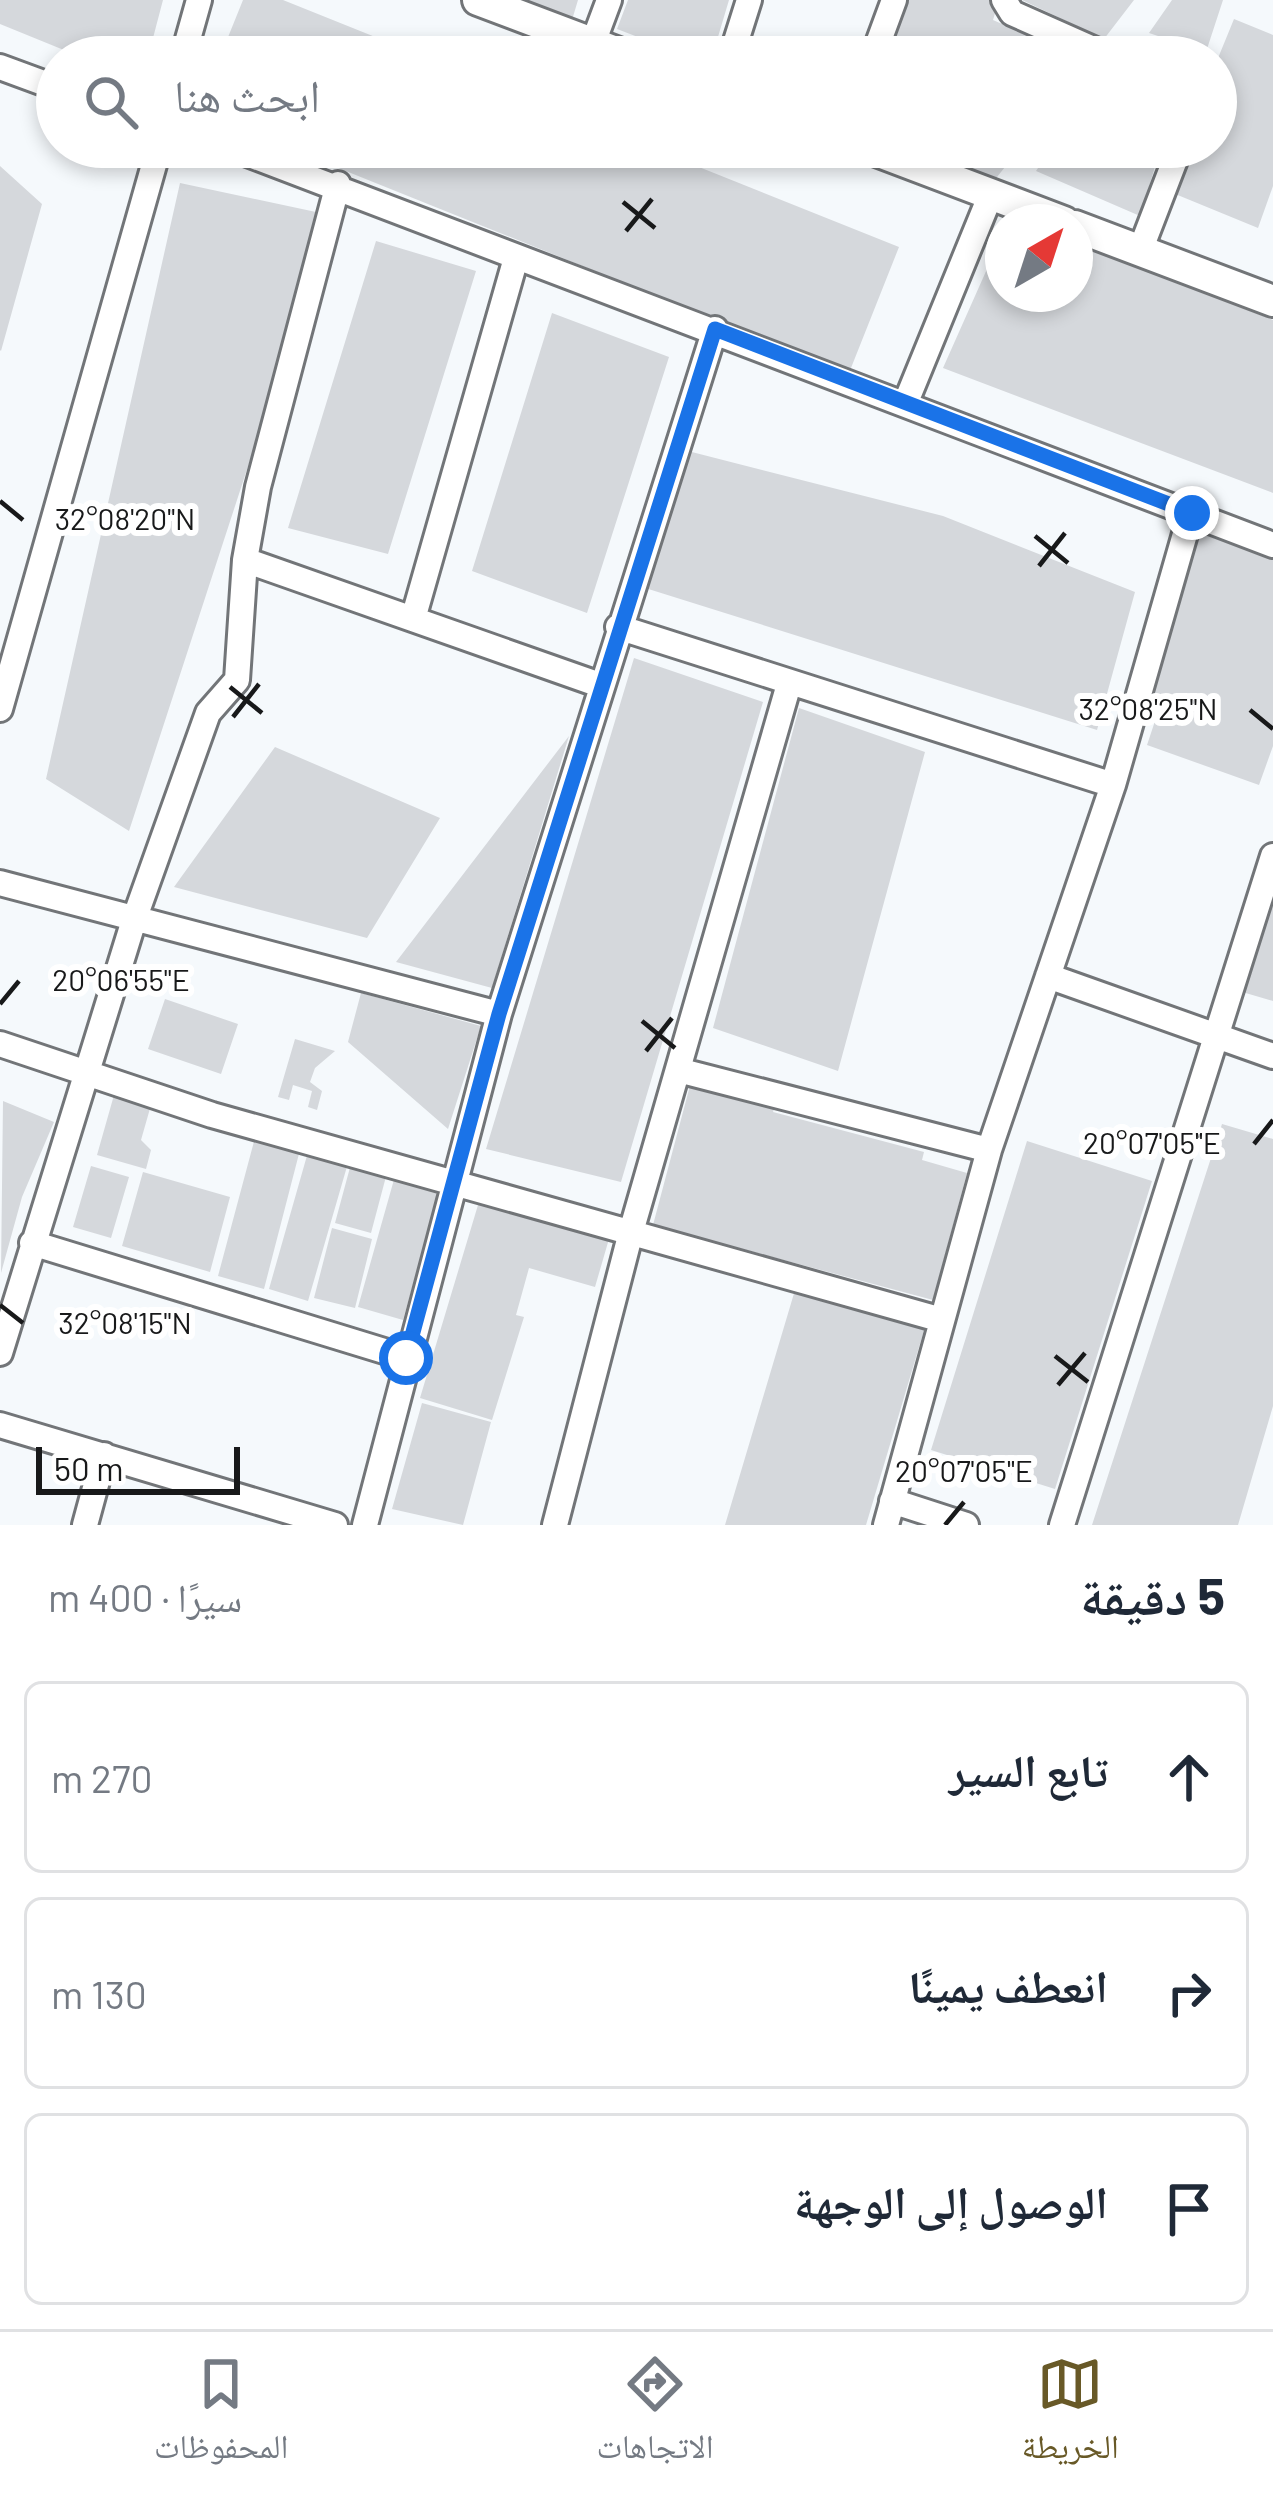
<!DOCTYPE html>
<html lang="ar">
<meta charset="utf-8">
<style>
body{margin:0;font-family:Barlow,"Noto Naskh Arabic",sans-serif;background:#f6f6f7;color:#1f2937;direction:rtl}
.compass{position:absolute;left:985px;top:204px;width:108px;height:108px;border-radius:50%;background:#fff;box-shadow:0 6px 18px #0003;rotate:39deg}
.scale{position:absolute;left:36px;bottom:30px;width:204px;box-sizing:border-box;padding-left:12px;border:6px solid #18191a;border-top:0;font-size:33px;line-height:42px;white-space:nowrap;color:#18191a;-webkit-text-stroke:9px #fff;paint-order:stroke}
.stop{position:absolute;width:36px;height:36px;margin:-27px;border:9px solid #1a73e8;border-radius:50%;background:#fff}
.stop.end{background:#1a73e8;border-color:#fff;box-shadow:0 3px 12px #0008}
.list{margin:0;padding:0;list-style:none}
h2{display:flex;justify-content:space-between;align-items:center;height:156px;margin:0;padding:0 48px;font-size:51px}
h2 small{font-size:39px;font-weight:400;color:#747a83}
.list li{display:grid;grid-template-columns:78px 1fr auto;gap:36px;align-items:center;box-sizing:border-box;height:192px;margin:0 24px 24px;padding:0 24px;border:3px solid #e0e1e3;border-radius:18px}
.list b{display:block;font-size:45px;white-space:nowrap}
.list em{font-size:39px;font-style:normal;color:#747a83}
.icon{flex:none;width:66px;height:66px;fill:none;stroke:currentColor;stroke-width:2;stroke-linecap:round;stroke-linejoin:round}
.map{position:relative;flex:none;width:1273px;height:1525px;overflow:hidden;direction:ltr}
.search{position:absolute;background:#fff;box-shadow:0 6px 18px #0003;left:36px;right:36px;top:36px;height:132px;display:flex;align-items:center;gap:30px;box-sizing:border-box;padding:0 42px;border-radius:66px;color:#747a83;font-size:45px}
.sheet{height:804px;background:#fff}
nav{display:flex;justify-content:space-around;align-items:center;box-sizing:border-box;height:168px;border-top:3px solid #e0e1e3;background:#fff;font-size:33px;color:#747a83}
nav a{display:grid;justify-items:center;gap:6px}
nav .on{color:#685927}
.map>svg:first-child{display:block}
.building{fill:#d5d8dc}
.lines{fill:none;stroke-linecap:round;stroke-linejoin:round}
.minor-casing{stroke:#727578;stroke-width:30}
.tertiary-casing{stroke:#727578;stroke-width:36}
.minor{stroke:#fff;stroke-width:24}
.tertiary{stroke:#fff;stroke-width:30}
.route{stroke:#1a73e8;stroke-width:15}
.ticks{fill:none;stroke:#18191a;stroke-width:4.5}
.ticks-label{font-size:30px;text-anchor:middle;fill:#18191a;stroke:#fff;stroke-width:12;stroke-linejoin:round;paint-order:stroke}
</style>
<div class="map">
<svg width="1273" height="1525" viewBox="0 0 1273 1525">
<rect width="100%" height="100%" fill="#f5f9fc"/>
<path class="building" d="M 0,0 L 163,0 L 148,57 L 81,57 L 0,24 Z
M 243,0 L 283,0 L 425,57 L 220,57 Z
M 525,0 L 578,0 L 572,20 Z
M 628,0 L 729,0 L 712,57 L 690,57 L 617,29 Z
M 907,0 L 999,0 L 993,20 L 1078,57 L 886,57 Z
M 1022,0 L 1134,0 L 1104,39 Z
M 1172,0 L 1223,0 L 1206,52 L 1149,33 Z
M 1234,19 L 1273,35 L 1273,186 L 1258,228 L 1163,189 L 1181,147 L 1216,147 L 1216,63 Z
M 286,147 L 649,147 L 899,247 L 849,373 Z
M 899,147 L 1021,147 L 993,182 Z
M 1052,147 L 1161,147 L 1140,216 L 1036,171 Z
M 0,166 L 42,204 L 1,351 L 0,350 Z
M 180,183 L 330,215 L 129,831 L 46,779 Z
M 1003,233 L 1003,294 L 1075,294 L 1075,242 L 1273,320 L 1273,493 L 943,368 Z
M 376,241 L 476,271 L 388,554 L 288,528 Z
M 552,313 L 669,357 L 587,613 L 472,571 Z
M 684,450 L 943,516 L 1135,592 L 1097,730 L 642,587 Z
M 1200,533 L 1273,559 L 1273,746 L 1259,785 L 1147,745 L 1163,697 L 1144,691 Z
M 634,658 L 763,702 L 621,1182 L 486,1149 Z
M 799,708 L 925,752 L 838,1071 L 713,1028 Z
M 569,736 L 492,988 L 396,962 Z
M 275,747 L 440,818 L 367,938 L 174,887 Z
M 1273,860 L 1273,1001 L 1232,989 Z
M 361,993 L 481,1026 L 448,1129 L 348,1042 Z
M 165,999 L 238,1024 L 221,1074 L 148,1049 Z
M 295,1039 L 335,1051 L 315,1068 L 310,1082 L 322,1091 L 317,1110 L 308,1107 L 312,1091 L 293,1085 L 289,1100 L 278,1097 Z
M 692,1078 L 777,1101 L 773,1112 L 924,1152 L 922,1160 L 967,1173 L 933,1300 L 653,1225 Z
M 116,1088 L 153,1098 L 141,1140 L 151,1150 L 146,1169 L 97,1155 Z
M 3,1101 L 54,1122 L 22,1197 L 1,1273 Z
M 1222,1124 L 1273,1139 L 1273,1406 L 1238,1525 L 1092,1525 Z
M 256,1134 L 301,1146 L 264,1289 L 218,1276 Z
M 1027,1141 L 1152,1181 L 1055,1489 L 931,1450 Z
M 308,1152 L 348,1163 L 308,1301 L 269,1289 Z
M 352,1160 L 388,1169 L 371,1233 L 335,1223 Z
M 91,1166 L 129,1177 L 111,1238 L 73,1227 Z
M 143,1172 L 230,1197 L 210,1272 L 122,1246 Z
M 395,1176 L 440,1189 L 403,1320 L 358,1307 Z
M 481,1195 L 611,1232 L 595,1287 L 529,1268 L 516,1315 L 524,1317 L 492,1420 L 420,1398 Z
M 332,1228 L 372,1239 L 355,1308 L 314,1298 Z
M 795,1290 L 925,1327 L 866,1525 L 725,1525 Z
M 422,1403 L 491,1422 L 463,1525 L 392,1509 Z"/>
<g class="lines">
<defs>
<path id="minor" d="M 1004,0 L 1012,13 L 1111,57
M 593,43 L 609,0
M 183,57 L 199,0
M 731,57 L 749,0
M 873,57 L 894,0
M 0,67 L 57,88
M 229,147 L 1273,545
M 1140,251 L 1180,147
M 906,402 L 991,194
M 245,560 L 600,685
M 413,619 L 516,258
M 618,627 L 1113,785
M 0,709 L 159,147
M 0,883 L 499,1014
M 1048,976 L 1273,1056
M 0,1044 L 212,1115 L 942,1320
M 678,1070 L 989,1150
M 32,1243 L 407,1358
M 0,1353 L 134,920 L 208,713 L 237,680 L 245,560 L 258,487 L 338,184
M 0,1425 L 335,1525
M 892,1501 L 966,1525
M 85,1525 L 104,1455
M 365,1525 L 499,1014 L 715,329
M 555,1525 L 631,1232 L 789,684
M 886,1525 L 989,1150 L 1113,785 L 1191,513
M 1062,1525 L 1273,856"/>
<path id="tertiary" d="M 478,0 L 629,57
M 866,147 L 1064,222
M 1075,226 L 1273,301"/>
</defs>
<use href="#minor" class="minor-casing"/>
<use href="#tertiary" class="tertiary-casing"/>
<use href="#minor" class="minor"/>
<use href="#tertiary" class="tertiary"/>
</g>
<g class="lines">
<path class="route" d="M 406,1358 L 499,1014 L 715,329 L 1192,513"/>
</g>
<path class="ticks" d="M 623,202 L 655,228M 626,231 L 652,199M 0,501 L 23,520M 1035,536 L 1068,563M 1039,566 L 1065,533M 230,687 L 262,713M 1250,710 L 1273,729M 233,717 L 259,684M 0,1004 L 19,981M 642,1021 L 675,1048M 646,1051 L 672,1018M 1254,1144 L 1273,1120M 0,1305 L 23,1323M 1055,1356 L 1088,1382M 1058,1385 L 1085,1353M 945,1525 L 964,1502"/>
<g class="ticks-label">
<text x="125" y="530">32°08'20"N</text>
<text x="1148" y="720">32°08'25"N</text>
<text x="121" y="991">20°06'55"E</text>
<text x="1152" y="1154">20°07'05"E</text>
<text x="125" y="1334">32°08'15"N</text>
<text x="964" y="1482">20°07'05"E</text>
</g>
</svg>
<svg class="compass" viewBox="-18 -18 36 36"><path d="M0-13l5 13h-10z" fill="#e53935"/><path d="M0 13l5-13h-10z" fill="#747a83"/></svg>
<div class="scale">50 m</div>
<div class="stop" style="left:406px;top:1358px"></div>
<div class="stop end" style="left:1192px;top:513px"></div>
<div class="search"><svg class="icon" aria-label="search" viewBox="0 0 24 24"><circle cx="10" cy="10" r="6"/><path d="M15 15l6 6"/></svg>ابحث هنا</div>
</div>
<section class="sheet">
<h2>5 دقيقة<small>سيرًا · 400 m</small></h2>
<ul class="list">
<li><svg class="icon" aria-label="ahead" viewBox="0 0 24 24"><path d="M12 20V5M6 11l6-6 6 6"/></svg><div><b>تابع السير</b></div><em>270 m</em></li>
<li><svg class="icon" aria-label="right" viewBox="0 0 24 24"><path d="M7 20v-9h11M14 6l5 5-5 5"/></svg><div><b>انعطف يمينًا</b></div><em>130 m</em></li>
<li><svg class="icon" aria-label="arrive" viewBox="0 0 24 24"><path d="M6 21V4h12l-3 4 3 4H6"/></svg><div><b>الوصول إلى الوجهة</b></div></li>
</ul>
</section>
<nav>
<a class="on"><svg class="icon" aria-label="map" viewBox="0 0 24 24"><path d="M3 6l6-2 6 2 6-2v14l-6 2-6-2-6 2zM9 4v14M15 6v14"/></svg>الخريطة</a>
<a><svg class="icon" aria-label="directions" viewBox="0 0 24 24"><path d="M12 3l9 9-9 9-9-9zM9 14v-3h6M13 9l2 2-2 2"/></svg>الاتجاهات</a>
<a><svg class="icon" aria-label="saved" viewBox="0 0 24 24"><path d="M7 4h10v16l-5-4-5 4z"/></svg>المحفوظات</a>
</nav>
